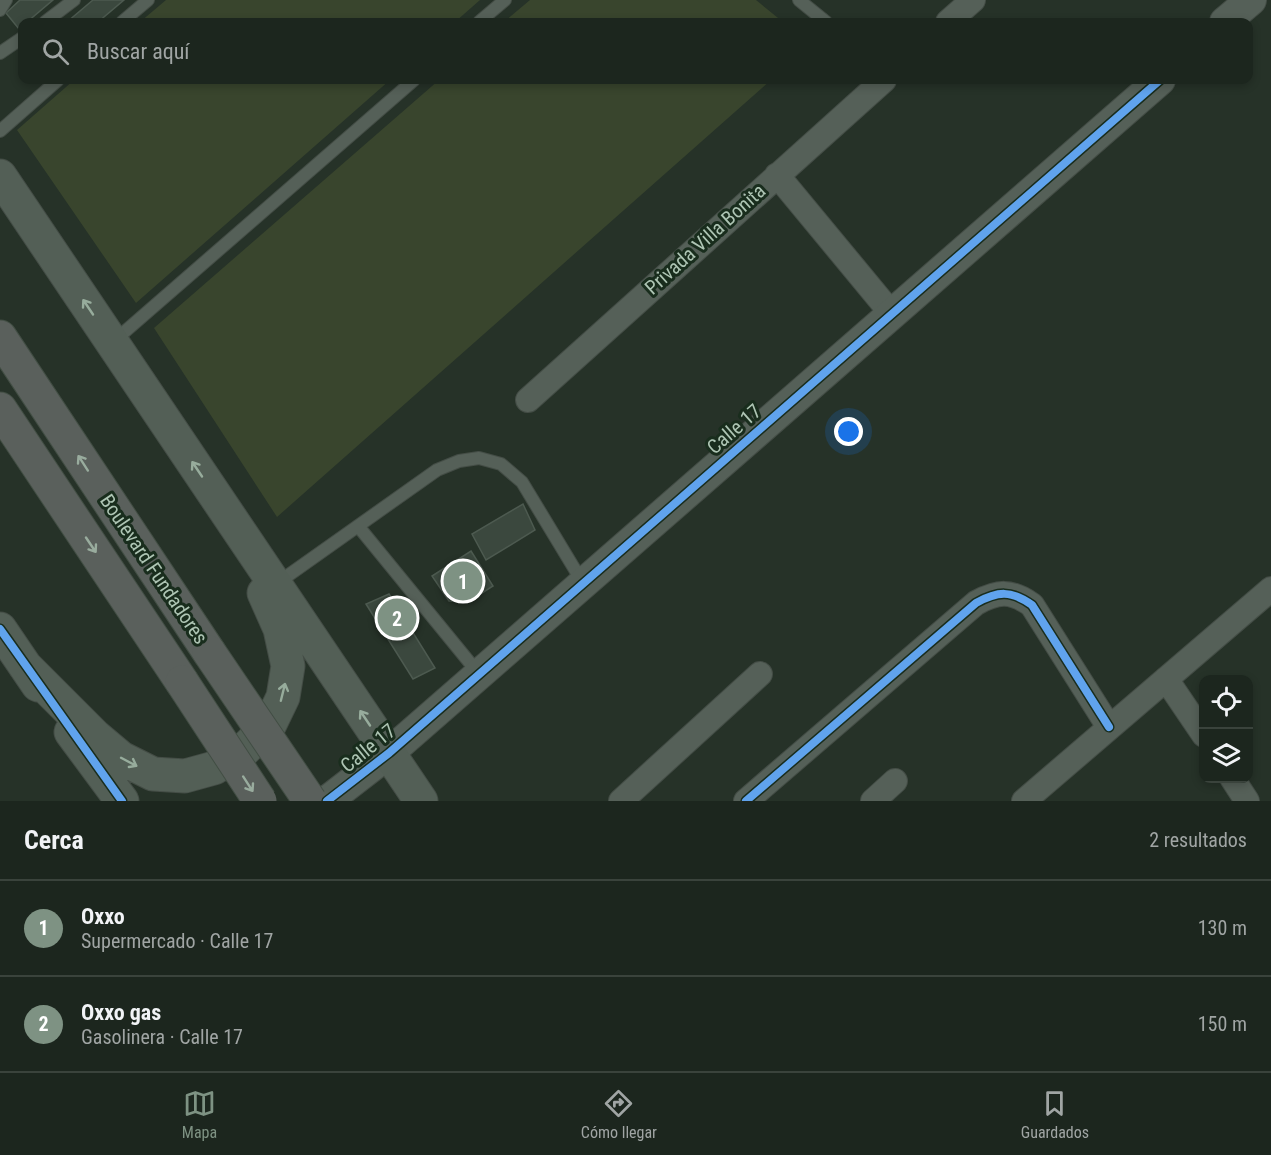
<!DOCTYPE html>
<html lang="es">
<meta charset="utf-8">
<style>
body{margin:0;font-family:"Roboto Condensed",sans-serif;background:#29322b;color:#f1f3f6}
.controls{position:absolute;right:18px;bottom:18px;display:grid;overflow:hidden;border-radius:12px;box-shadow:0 3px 9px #0003}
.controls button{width:54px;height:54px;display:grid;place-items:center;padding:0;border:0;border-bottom:2px solid #3a433c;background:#1c261e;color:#f1f3f6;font:30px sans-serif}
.you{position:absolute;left:849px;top:432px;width:21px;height:21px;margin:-15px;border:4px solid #fff;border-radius:50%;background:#1a73e8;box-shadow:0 0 0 9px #1a73e833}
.badge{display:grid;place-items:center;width:39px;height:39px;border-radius:50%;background:#7e9283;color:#fff;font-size:20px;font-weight:700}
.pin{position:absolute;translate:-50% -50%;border:3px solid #fff;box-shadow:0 2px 6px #0006}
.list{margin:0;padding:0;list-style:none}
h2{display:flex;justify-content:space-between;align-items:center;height:78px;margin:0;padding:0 24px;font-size:26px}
h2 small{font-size:20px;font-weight:400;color:#a0a5a4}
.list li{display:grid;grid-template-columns:39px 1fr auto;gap:18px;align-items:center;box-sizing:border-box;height:96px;padding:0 24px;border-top:2px solid #3a433c}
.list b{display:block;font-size:22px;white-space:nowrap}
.list p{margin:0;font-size:20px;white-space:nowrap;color:#a0a5a4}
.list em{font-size:20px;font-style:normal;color:#a0a5a4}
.icon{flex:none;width:33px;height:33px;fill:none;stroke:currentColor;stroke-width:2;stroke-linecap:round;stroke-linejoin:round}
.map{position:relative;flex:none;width:1271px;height:801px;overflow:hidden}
.search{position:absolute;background:#1c261e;box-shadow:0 3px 9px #0003;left:18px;right:18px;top:18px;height:66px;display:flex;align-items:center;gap:15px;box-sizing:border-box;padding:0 21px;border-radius:12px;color:#a0a5a4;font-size:22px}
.sheet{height:270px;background:#1c261e}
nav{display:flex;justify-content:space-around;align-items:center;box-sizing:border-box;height:84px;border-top:2px solid #3a433c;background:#1c261e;font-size:16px;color:#a0a5a4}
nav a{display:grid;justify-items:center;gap:3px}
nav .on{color:#7e9283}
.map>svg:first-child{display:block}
.green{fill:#39452d}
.building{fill:#3b483e;stroke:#4d5a50;stroke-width:1.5}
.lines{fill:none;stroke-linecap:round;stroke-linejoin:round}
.service-casing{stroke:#444d46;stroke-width:14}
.minor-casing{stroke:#444d46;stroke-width:26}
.tertiary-casing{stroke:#444d46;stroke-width:32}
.secondary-casing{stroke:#444d46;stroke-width:35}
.motorway-casing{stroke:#424e44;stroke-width:35}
.service{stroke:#556058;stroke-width:12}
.minor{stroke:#556058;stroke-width:24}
.tertiary{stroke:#556058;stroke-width:30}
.secondary{stroke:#535f56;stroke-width:33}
.motorway{stroke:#5a605c;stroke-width:33}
.motorway-bridge-casing{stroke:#424e44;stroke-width:35;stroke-linecap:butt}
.motorway-bridge{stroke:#5a605c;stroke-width:33}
.cycleway-casing{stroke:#192d1d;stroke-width:11}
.cycleway{stroke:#60a3ed;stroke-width:8}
.oneway{stroke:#97ac9c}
.oneway2{stroke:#99ac9e}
.labels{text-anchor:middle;stroke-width:6;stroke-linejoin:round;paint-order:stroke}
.street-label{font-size:20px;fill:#aec5b4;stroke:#192d1d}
</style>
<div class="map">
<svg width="1271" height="801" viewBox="0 0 1271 801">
<rect width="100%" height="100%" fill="#263228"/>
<path class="green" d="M 166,0 L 480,0 L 455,22 L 140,22 Z
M 530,0 L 756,0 L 783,22 L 504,22 Z
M 74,80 L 390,80 L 136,303 L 17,130 Z
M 439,80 L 771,80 L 277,517 L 154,328 Z"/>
<path class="building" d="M 20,0 L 53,0 L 27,22 L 22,22 L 22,27 L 19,29 L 6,13 Z
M 93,0 L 124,0 L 98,22 L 67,22 Z
M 523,504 L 535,530 L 486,560 L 472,534 Z
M 471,551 L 493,586 L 468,602 L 449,601 L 432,576 Z
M 389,594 L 435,668 L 413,679 L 366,604 Z"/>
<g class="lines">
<defs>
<path id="service" d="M 799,0 L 826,22
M 0,10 L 6,0
M 45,22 L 74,0
M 122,22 L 148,0
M 479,22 L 505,0
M 0,53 L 22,38
M 0,131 L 58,80
M 114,341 L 414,80
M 358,526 L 479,674
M 276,584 L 437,470 L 459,461 L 479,458 L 501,464 L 522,482 L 583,583"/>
<path id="minor" d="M 948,22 L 973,0
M 777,175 L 892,314
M 528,400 L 884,80
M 1166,679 L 1204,735
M 1232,778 L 1247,801
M 621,801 L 760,674
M 746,801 L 976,603 C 998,591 1011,590 1032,605 L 1109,727
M 873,801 L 895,781
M 1024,801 L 1271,589"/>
<path id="tertiary" d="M 1225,22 L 1251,0
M 327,801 L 389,753 L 1160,80"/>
<path id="secondary" d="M 0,176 L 421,801
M 0,629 L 38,685
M 25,666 L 96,737 L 121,758 L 153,774 L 185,776 L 214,768 L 244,750 L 270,724 L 283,697 L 288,666 L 280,629 L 264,593
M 71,732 L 122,801"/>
<path id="motorway" d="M 0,337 L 209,652
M 0,409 L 182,682"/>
</defs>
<use href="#service" class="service-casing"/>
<use href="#minor" class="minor-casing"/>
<use href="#tertiary" class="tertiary-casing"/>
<use href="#secondary" class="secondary-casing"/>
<use href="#motorway" class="motorway-casing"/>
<use href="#service" class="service"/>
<use href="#minor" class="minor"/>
<use href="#tertiary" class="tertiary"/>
<use href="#secondary" class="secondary"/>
<use href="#motorway" class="motorway"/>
<defs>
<path id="motorway-bridge" d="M 209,652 L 310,801
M 182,682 L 260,801"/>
</defs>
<use href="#motorway-bridge" class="motorway-bridge-casing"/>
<use href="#motorway-bridge" class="motorway-bridge"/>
<defs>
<path id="cycleway" d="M 0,629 L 122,801
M 327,801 L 389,753 L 1160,80
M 746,801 L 976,603 C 998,591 1011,590 1032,605 L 1109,727"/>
</defs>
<use href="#cycleway" class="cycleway-casing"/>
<use href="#cycleway" class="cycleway"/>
</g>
<defs><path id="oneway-shaft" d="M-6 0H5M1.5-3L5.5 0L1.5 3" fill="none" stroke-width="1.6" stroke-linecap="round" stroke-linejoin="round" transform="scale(1.5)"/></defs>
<g class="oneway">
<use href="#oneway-shaft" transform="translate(88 307) rotate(-124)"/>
<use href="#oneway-shaft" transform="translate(197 469) rotate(-124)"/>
<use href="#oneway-shaft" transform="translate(283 692) rotate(-76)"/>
<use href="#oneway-shaft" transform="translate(365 718) rotate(-124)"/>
<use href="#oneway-shaft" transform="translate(129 762) rotate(28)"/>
</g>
<g class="oneway2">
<use href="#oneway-shaft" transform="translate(83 463) rotate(-123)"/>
<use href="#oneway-shaft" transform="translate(91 545) rotate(56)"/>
<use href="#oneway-shaft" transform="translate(248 784) rotate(57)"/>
</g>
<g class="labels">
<g class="street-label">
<text transform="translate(705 239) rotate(-42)" y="7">Privada Villa Bonita</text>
<text transform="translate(734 429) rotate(-41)" y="7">Calle 17</text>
<text transform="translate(154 569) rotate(56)" y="7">Boulevard Fundadores</text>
<text transform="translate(368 748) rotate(-39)" y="7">Calle 17</text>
</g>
</g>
</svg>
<div class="controls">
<button><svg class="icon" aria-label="locate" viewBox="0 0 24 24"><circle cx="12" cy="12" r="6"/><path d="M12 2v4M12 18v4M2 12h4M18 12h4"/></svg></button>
<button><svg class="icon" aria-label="layers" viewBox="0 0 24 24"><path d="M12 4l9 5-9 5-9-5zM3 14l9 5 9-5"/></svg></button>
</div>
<div class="you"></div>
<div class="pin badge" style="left:463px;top:581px">1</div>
<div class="pin badge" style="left:397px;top:618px">2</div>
<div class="search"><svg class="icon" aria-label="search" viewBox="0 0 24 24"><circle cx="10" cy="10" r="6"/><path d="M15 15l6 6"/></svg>Buscar aquí</div>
</div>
<section class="sheet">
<h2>Cerca<small>2 resultados</small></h2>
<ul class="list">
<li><span class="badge">1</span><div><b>Oxxo</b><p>Supermercado · Calle 17</p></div><em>130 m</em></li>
<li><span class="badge">2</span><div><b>Oxxo gas</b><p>Gasolinera · Calle 17</p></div><em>150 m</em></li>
</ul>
</section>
<nav>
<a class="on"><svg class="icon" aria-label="map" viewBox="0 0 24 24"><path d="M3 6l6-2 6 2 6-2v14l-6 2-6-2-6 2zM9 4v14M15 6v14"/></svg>Mapa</a>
<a><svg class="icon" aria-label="directions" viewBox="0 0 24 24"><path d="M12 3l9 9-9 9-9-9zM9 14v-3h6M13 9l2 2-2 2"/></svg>Cómo llegar</a>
<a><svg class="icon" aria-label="saved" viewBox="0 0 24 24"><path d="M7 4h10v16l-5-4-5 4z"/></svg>Guardados</a>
</nav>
